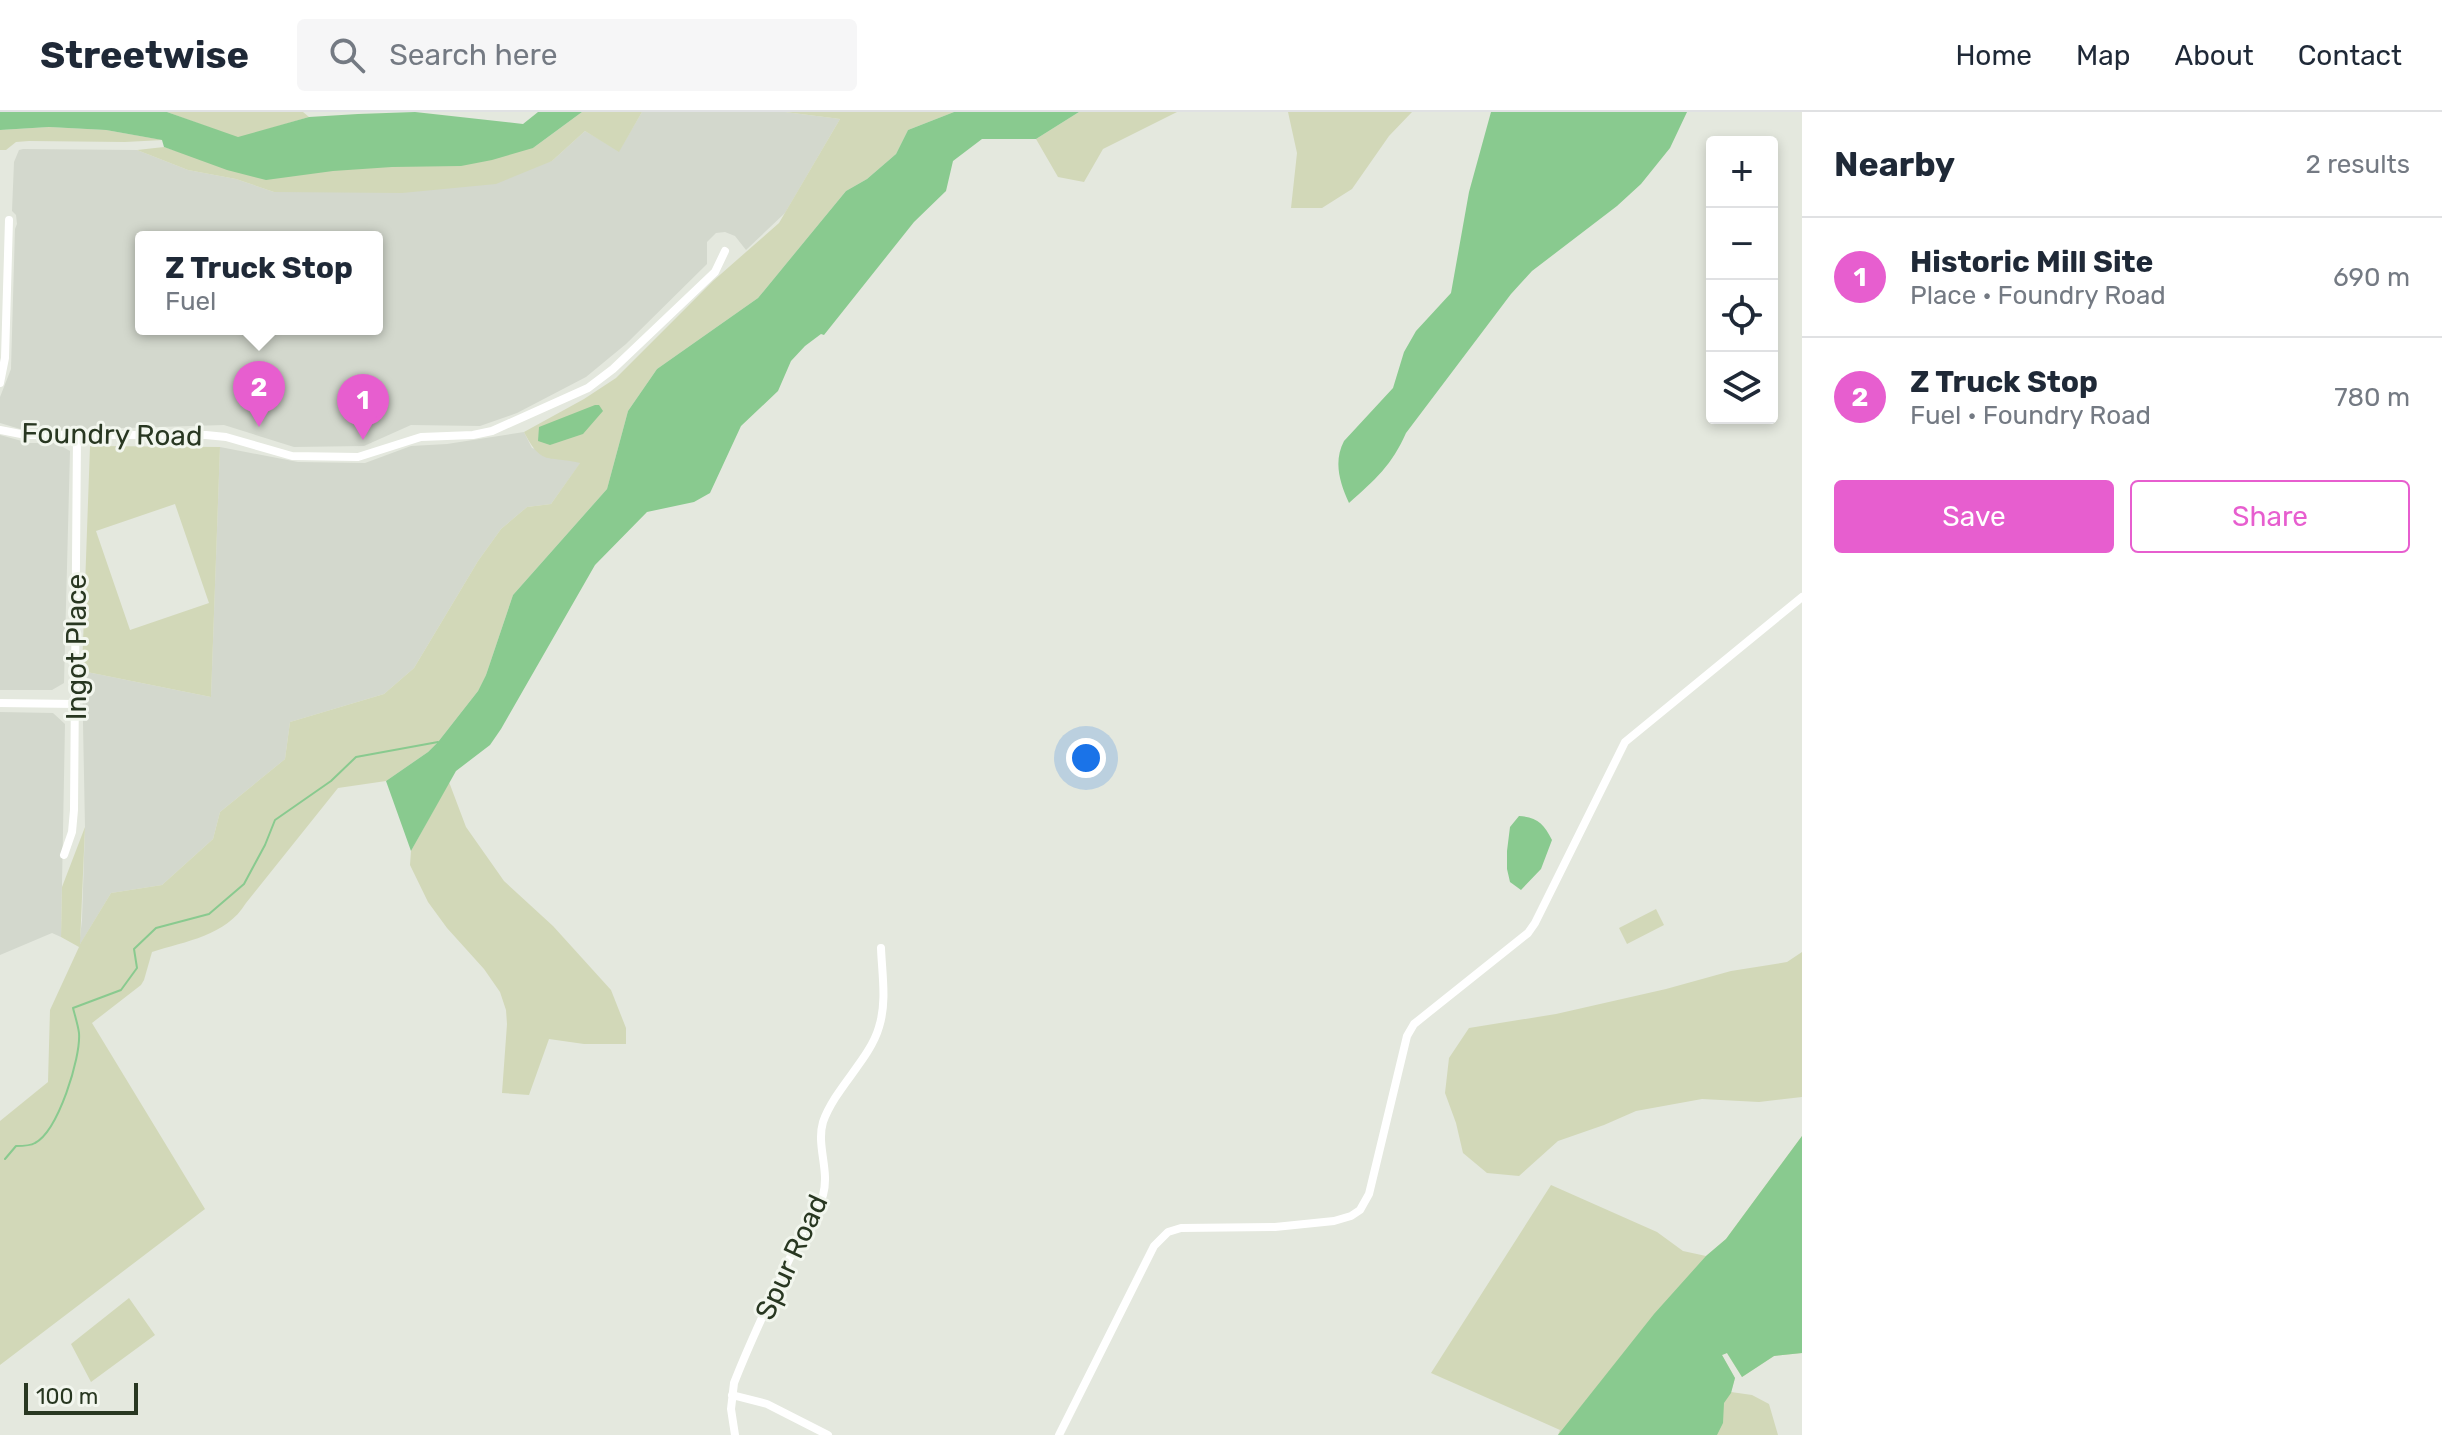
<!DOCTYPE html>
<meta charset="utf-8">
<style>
body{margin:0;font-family:Rubik,sans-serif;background:#f6f6f7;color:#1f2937}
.controls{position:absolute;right:24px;top:24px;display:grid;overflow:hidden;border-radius:8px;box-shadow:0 4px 12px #0003}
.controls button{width:72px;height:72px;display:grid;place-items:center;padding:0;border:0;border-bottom:2px solid #e0e1e3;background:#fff;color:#1f2937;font:40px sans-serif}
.scale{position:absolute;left:24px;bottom:20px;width:114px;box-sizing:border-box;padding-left:8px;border:4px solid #283721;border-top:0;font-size:22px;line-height:28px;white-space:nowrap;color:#283721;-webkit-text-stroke:6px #f2f6ee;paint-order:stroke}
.you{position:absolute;left:1086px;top:646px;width:28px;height:28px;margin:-20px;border:6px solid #fff;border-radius:50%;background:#1a73e8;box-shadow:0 0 0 12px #1a73e833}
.badge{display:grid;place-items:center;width:52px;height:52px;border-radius:50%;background:#e75ecf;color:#fff;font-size:26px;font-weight:700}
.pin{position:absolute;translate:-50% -66px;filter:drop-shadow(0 2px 4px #0008)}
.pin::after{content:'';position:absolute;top:42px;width:28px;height:24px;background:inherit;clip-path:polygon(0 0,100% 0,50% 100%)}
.popup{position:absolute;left:135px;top:119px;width:248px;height:104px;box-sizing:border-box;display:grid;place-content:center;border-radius:8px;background:#fff;filter:drop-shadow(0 2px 6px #0005);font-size:26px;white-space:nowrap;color:#747a83}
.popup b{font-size:30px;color:#1f2937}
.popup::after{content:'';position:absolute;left:50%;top:100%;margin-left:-16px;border:16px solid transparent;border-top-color:#fff}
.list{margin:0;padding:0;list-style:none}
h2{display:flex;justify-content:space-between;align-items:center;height:104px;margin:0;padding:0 32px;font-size:34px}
h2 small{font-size:26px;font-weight:400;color:#747a83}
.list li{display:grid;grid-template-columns:52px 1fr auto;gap:24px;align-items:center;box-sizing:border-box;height:120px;padding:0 32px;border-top:2px solid #e0e1e3}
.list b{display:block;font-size:30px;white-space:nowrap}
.list p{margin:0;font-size:26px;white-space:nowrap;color:#747a83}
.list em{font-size:26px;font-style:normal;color:#747a83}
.actions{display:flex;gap:16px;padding:24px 32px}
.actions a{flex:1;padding:18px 0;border:2px solid #e75ecf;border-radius:8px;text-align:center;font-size:28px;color:#e75ecf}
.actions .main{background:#e75ecf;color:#fff}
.icon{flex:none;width:44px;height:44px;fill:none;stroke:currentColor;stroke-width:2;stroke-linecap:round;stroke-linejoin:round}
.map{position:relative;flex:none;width:1802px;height:1323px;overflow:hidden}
header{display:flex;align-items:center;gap:48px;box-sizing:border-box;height:112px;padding:0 40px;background:#fff;border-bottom:2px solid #e0e1e3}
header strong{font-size:38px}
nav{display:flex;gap:44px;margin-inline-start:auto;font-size:28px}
.search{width:560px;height:72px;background:#f6f6f7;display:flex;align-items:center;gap:20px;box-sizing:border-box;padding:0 28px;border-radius:8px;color:#747a83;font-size:30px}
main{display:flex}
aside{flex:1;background:#fff}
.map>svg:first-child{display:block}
.built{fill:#d3d8cd;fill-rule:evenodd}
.green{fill:#d2d8b8;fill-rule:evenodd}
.water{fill:#89ca8f}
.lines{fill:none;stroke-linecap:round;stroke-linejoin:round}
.stream{stroke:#89ca8f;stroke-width:2}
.street{stroke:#fff;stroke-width:8}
.labels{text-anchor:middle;stroke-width:6;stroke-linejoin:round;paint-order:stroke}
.street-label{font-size:28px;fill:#283721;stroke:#f2f6ee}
</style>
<header>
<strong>Streetwise</strong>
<div class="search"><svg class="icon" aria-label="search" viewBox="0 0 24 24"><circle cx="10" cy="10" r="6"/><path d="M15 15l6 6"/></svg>Search here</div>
<nav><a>Home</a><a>Map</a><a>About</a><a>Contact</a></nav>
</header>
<main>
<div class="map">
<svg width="1802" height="1323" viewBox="0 0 1802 1323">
<rect width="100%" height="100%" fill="#e4e8de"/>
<path class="built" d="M 642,0 L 785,0 L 840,7 L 785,101 L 746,138 L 735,124 L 725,120 L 716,121 L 707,130 L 707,152 L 626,232 L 586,265 L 517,301 L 480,314 L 411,313 L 364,334 L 294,335 L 224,313 L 27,319 L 0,311 L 0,285 L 11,257 L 15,117 L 17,112 L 16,103 L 12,99 L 14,50 L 19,38 L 23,37 L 137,38 L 188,58 L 236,67 L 274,80 L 552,49 L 585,19 L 619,39 ZM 141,125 L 377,125 L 377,217 L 141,217 Z
M 524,320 L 532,336 L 581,350 L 551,392 L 527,395 L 501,417 L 478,449 L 414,556 L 384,582 L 290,610 L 285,647 L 220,700 L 213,727 L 162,773 L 111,781 L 79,834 L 82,808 L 85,715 L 82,559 L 211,585 L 220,335 L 298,350 L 365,351 L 411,334 L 447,332 Z
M 0,323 L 29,331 L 56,331 L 70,339 L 64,571 L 52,578 L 0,578 Z
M 0,600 L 53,601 L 65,612 L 61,825 L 52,821 L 0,843 Z"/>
<path class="green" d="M 167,0 L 303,0 L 309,5 L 238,26 Z
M 582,0 L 642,0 L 619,40 L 585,19 L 552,49 L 496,72 L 402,81 L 274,80 L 236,67 L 188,58 L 137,38 L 164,35 L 198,46 L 533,36 Z
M 785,0 L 954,0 L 908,18 L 896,42 L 867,67 L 846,79 L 758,186 L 657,257 L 628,299 L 607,377 L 513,483 L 486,563 L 478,579 L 438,630 L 428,640 L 386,669 L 338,676 L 246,791 C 226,824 186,829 152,840 L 144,868 L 141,873 L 92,911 L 205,1097 L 0,1253 L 0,1009 L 48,970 L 50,898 L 79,835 L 61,825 L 62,775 L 85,715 L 80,832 L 111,781 L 162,773 L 213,727 L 220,700 L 285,647 L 290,610 L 384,582 L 414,556 L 478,449 L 501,417 L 527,395 L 551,392 L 580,351 C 548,343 542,355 524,320 L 584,287 L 616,266 L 713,169 L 779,111 L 840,7 Z
M 1079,0 L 1177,0 L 1103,37 L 1084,70 L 1058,65 L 1036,27 Z
M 1288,0 L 1412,0 L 1389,24 L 1352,77 L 1322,96 L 1291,96 L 1297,41 Z
M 49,15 L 106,18 L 163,28 L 125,30 L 29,29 L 16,30 L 6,38 L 0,38 L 0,18 Z
M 90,334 L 220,335 L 211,585 L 82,559 ZM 175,392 L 209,491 L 130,518 L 96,419 Z
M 449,670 L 466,715 L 504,769 L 553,814 L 611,878 L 626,916 L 626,932 L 584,932 L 549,927 L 529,983 L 502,981 L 507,912 L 506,898 L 500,880 L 484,857 L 447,816 L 428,790 L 410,753 L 411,739 Z
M 1656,797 L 1664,813 L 1627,832 L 1619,816 Z
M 1802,840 L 1802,985 L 1759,990 L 1702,987 L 1636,999 L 1604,1013 L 1558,1029 L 1519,1064 L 1487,1061 L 1463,1041 L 1456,1011 L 1445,981 L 1449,946 L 1469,916 L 1556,902 L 1666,877 L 1731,859 L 1787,850 Z
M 1802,1024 L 1802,1241 L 1774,1244 L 1742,1265 L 1727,1241 L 1722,1243 L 1735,1266 L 1731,1280 L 1752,1283 L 1769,1292 L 1778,1323 L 1558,1323 L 1560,1318 L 1431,1261 L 1551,1073 L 1657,1120 L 1683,1139 L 1706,1144 L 1726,1127 Z
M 129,1186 L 155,1223 L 91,1270 L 71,1232 Z"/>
<path class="water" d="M 0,0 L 167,0 L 238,25 L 309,5 L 358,2 L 415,0 L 523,12 L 538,0 L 582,0 L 533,36 L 492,48 L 461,54 L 392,55 L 333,59 L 266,68 L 227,58 L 164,35 L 162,28 L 106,18 L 49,15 L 0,18 Z
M 954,0 L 1079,0 L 1036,27 L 982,27 L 953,49 L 946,79 L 914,110 L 824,223 L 821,222 L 805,234 L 791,249 L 778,279 L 741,314 L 710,381 L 694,390 L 647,400 L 595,453 L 501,617 L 490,633 L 456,659 L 411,739 L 386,669 L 428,640 L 438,630 L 478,579 L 486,563 L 513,483 L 607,377 L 628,299 L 657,257 L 758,186 L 846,79 L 867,67 L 896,42 L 908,18 Z
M 1491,0 L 1687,0 L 1670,36 L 1641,72 L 1617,94 L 1532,159 L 1511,182 L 1406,321 C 1392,353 1375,368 1349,391 C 1340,371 1333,350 1344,329 L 1393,276 L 1404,240 L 1416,219 L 1451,181 L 1469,80 Z
M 595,293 L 599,293 L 603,299 L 583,322 L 550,333 L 538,329 L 539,315 Z
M 1519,704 C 1537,705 1544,712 1552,728 L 1541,757 L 1521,778 L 1510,770 L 1507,757 L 1507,739 L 1510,715 Z
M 1802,1024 L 1802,1241 L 1774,1244 L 1742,1265 L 1727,1241 L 1722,1243 L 1735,1266 L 1731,1281 L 1724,1291 L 1723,1311 L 1717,1323 L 1558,1323 L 1654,1202 L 1706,1144 L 1726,1127 Z"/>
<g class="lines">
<path class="stream" d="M 5,1047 L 16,1034 C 22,1034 30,1034 35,1031 C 58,1019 81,946 79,921 C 78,913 75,904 73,896 L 121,878 L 137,856 L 134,837 L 156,816 L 209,802 L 244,772 L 265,733 L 275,708 L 331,669 L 356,645 L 438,630"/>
<path class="street" d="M 0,271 L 5,246 L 9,108
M 0,318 L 26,323 L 206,323 L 226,325 L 292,344 L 358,345 L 421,325 L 473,323 L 492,319 L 588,276 L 613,257 L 715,160 L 725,139
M 0,591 L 76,592
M 64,743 L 72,720 L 74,698 L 77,324
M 732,1283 L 767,1292 L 828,1323
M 735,1323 L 731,1297 L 734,1271 C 753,1222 777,1173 800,1125 C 807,1111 819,1098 823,1083 C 830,1058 816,1034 823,1010 C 835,976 870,947 879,915 C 887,890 882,862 881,836
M 1059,1323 L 1154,1134 L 1168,1120 L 1181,1116 L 1275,1115 L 1334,1109 L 1351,1104 L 1360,1098 L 1369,1082 L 1407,924 L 1414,912 L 1528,821 L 1535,811 L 1625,630 L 1802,485"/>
</g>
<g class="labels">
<g class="street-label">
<text transform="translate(112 322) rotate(1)" y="10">Foundry Road</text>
<text transform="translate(76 535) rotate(-90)" y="10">Ingot Place</text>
<text transform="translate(791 1145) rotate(-65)" y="10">Spur Road</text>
</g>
</g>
</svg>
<div class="controls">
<button>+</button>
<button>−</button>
<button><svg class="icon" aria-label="locate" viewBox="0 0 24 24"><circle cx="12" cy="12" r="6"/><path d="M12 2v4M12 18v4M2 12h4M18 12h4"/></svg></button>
<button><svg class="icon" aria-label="layers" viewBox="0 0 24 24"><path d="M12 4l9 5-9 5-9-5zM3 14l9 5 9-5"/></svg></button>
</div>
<div class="scale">100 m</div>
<div class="you"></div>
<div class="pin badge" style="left:363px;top:328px">1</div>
<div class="pin badge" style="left:259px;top:315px">2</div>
<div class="popup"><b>Z Truck Stop</b>Fuel</div>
</div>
<aside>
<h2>Nearby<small>2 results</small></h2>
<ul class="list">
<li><span class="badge">1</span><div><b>Historic Mill Site</b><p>Place · Foundry Road</p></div><em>690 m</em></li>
<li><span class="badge">2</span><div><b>Z Truck Stop</b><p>Fuel · Foundry Road</p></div><em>780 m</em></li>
</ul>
<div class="actions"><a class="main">Save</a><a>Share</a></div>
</aside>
</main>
